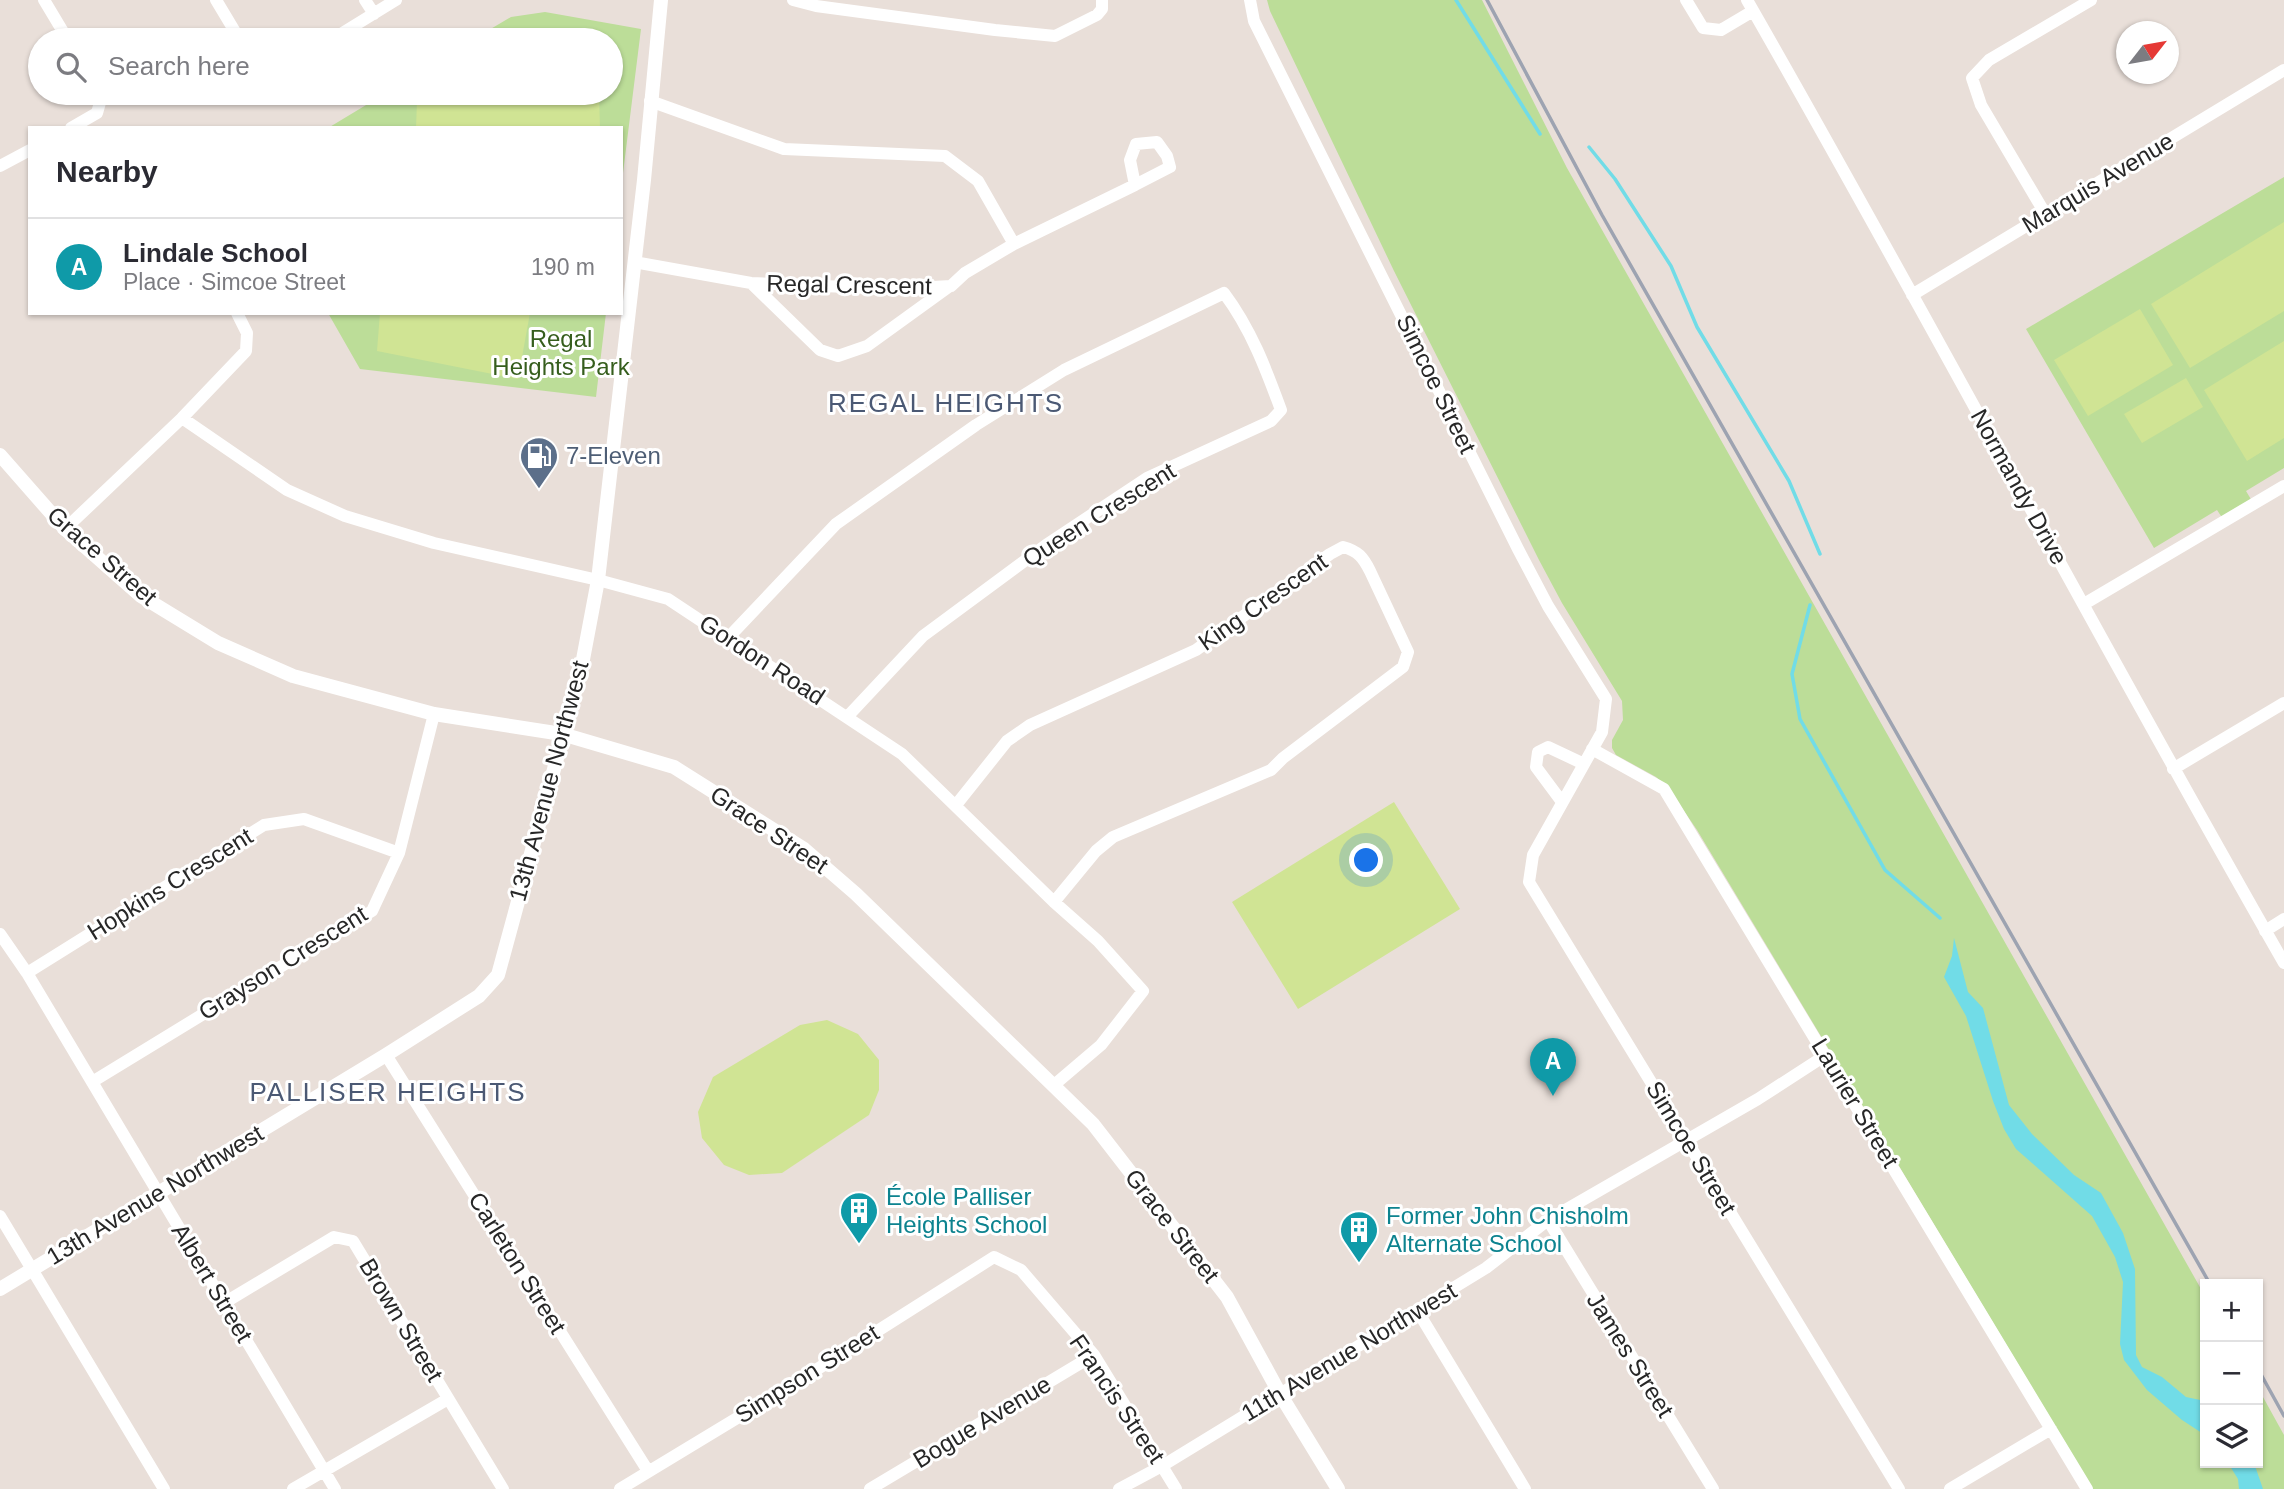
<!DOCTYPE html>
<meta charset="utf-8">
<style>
body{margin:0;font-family:Arial,sans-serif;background:#f2f2f3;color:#2b2b33}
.controls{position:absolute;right:21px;bottom:21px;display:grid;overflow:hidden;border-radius:0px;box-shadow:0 2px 5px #0004}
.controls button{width:63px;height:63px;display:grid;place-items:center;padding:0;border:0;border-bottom:2px solid #e1e1e2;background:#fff;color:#2b2b33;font:35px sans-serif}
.compass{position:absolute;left:2116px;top:21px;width:63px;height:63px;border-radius:50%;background:#fff;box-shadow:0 2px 5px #0004;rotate:59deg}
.you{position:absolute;left:1367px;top:861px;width:24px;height:24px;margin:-18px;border:5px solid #fff;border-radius:50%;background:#1a73e8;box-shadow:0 0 0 10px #1a73e833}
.badge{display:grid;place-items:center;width:46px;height:46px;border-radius:50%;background:#0b8043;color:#fff;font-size:23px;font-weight:700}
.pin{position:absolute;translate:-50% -58px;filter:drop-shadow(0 2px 4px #0008)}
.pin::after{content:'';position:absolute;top:37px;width:24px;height:21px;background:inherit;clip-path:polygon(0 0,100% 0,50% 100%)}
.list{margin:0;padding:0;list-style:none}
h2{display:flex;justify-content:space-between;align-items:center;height:91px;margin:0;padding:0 28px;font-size:30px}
h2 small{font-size:23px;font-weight:400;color:#7c7c81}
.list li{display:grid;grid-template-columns:46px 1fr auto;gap:21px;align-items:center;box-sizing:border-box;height:98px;padding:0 28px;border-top:2px solid #e1e1e2}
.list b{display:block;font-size:26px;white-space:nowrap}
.list p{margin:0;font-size:23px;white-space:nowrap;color:#7c7c81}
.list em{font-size:23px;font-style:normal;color:#7c7c81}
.icon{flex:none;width:38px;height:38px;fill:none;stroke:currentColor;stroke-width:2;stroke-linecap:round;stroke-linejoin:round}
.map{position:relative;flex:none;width:2284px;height:1489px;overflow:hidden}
.search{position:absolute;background:#fff;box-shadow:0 2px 5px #0004;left:28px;top:28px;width:595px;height:77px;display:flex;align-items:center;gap:18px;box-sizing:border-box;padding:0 24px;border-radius:38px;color:#7c7c81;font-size:26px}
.panel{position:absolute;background:#fff;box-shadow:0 2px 5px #0004;left:28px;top:126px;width:595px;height:189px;border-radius:0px}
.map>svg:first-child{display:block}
.green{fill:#bcdd98}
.pitch{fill:#d0e494}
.water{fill:#71dce7}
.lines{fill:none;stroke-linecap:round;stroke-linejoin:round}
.stream{stroke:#71dce7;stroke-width:3.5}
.minor{stroke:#fff;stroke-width:12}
.tertiary{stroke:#fff;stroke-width:14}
.rail{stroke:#9da3b1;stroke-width:3.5}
.labels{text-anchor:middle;stroke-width:6;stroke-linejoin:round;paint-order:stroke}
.street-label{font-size:24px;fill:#272727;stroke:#fff}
.park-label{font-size:24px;fill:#365e1d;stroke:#fff}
.service-label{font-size:24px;fill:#4e5e75;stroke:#fff;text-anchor:start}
.culture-label{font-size:24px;fill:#0d838f;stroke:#fff;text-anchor:start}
.neighbourhood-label{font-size:26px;letter-spacing:2px;fill:#4b5974;stroke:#fff}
</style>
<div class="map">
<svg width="2284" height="1489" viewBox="0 0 2284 1489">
<rect width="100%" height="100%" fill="#e9dfd9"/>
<path class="green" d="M 1267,0 L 1482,0 L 1567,168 L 2205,1296 L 2205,1463 L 2258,1463 L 2258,1388 L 2284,1435 L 2284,1489 L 2093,1489 L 1697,830 L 1669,789 L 1656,777 L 1616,755 L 1612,748 L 1612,740 L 1623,720 L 1622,701 L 1562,603 L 1539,560 L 1394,271 L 1270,11 Z
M 545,12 L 641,29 L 621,189 L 621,128 L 328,128 L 386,93 L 611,93 L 611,40 L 472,40 L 511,17 Z
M 2284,177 L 2284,468 L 2246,491 L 2252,501 L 2223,519 L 2217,510 L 2154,548 L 2026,329 Z
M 328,313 L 606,313 L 596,397 L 360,369 Z"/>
<path class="pitch" d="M 443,93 L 599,93 L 600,128 L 416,128 L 417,101 Z
M 2284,222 L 2284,311 L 2190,368 L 2151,304 Z
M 2140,309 L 2173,365 L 2088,416 L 2054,360 Z
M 380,313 L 530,313 L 518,379 L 377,351 Z
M 2284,341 L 2284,438 L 2247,461 L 2204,390 Z
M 2186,378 L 2203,407 L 2142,443 L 2124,414 Z
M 1394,802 L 1460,909 L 1298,1009 L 1232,902 Z
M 827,1020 L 858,1034 L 879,1060 L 879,1090 L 869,1115 L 782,1173 L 749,1175 L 724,1165 L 702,1138 L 698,1112 L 713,1077 L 800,1025 Z"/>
<path class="water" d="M 1954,938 L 1968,992 L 1983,1008 L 2009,1105 L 2032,1134 L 2074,1175 L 2101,1193 L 2123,1233 L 2135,1269 L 2136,1355 L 2142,1367 L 2162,1377 L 2186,1397 L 2205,1401 L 2205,1435 L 2182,1420 L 2147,1390 L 2124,1360 L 2120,1344 L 2123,1282 L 2115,1257 L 2092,1216 L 2016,1149 L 2004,1129 L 1993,1101 L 1966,1016 L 1944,977 L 1952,956 Z
M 2228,1463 L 2254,1463 L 2263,1489 L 2239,1489 L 2238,1479 Z"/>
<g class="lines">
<path class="stream" d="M 1456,0 L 1540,134
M 1589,147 L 1615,179 L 1671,266 L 1697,327 L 1789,481 L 1820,554
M 1810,605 L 1792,674 L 1800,719 L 1885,870 L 1940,918"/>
<path class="minor" d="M 44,0 L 68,40
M 216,0 L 240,40
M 365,0 L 374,14
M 793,0 L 816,6 L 995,30 L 1055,36 L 1097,15 L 1102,9 L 1102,0
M 1250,0 L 1254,21 L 1518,549 L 1548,606 L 1606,699 L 1602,732 L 1533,855 L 1529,882 L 1899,1489
M 1686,0 L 1703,28 L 1721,30 L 1753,11
M 1747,0 C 1930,319 2101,644 2284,963
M 331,40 L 396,0
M 71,128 L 97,113 L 101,99 L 98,93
M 0,166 L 30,150
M 2046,215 L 1981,105 L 1972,78 L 1989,60 L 2091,0
M 1014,244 L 1135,185 L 1130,160 L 1136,144 L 1157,142 L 1167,156 L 1170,167 L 1135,185
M 634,262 L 751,283 L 896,289 L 951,286 L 965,273 L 1014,244 L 978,181 L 945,156 L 784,149 L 650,101
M 751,283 L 820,350 L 838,356 L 867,346 L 950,286
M 1912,295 L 2284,70
M 182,418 L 287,490 L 345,516 L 434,543 L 598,580 L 668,599 L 902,754 L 1054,902 L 1098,941 L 1143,991 L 1101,1045 L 1054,1085
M 65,529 L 182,418 L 246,351 L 247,333 L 237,313
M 2084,604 L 2284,486
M 727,639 L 836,524 L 976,425 L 1064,370 L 1224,293 C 1251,329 1266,369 1281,410 L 1271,421 L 1147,478 L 1046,545 L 923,636 L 848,716
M 1592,749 L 1664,789 L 2087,1489
M 2173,769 L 2284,703
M 1562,802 L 1536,767 L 1538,752 L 1548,747 L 1584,764
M 956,805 L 1007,741 L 1030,725 L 1196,650 L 1330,554 L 1343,547 C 1358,551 1363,557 1370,571 L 1408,652 L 1403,667 L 1283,758 L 1271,770 L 1113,837 L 1096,851 L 1054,902
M 2265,931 L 2284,919
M 0,934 L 27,973 L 335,1489
M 27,973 L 264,825 L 304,819 L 399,853
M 386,1055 L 648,1471
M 92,1082 L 372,911 L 399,853 L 434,714
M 0,1216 L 164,1489
M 1548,1220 L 1713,1489
M 224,1303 L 334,1237 L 353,1241 L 503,1489
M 1417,1310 L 1525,1489
M 293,1489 L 448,1399
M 620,1489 L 808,1375 L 994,1257 L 1021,1270 L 1094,1355 L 1176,1489
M 870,1489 L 1094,1355
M 1119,1489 L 1162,1466 L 1486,1268 L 1548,1220 L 1758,1099 L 1826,1055
M 1950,1489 L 2051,1429"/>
<path class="tertiary" d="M 0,455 L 65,529 L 141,596 L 218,643 L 293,676 L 434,714 L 562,734 L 674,767 L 804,849 L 856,894 L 1093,1124 L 1227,1297 L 1280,1394 L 1338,1489
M 0,1289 L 386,1055 L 479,996 L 498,975 L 581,670 L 598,580 L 644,180 L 661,0"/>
<path class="rail" d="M 1487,0 L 1602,215 L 2210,1284
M 2258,1369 L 2284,1416"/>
</g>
<defs>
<symbol id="fuel-pin" viewBox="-11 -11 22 30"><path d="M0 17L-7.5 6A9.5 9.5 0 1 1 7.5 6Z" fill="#5c6f8a" stroke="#fff"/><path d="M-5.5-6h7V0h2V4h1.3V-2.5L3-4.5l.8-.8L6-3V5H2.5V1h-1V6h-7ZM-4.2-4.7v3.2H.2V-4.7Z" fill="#fff"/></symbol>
<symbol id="building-pin" viewBox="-11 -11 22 30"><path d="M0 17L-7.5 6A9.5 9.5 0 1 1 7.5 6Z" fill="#0f9aa8" stroke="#fff"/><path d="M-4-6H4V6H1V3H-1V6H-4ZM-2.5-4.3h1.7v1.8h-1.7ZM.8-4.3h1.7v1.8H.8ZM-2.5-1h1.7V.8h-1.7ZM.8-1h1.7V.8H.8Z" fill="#fff"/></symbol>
</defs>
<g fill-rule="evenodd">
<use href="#fuel-pin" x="517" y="434" width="44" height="60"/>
<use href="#building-pin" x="837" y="1189" width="44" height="60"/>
<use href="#building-pin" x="1337" y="1208" width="44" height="60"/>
</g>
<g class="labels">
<g class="street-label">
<text transform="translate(2098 183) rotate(-31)" y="8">Marquis Avenue</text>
<text transform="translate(849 285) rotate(1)" y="8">Regal Crescent</text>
<text transform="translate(1436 384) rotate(64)" y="8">Simcoe Street</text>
<text transform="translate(2019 487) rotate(61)" y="8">Normandy Drive</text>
<text transform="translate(1099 515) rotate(-32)" y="8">Queen Crescent</text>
<text transform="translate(102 556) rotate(41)" y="8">Grace Street</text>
<text transform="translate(1263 602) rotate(-35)" y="8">King Crescent</text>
<text transform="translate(762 660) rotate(33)" y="8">Gordon Road</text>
<text transform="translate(549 781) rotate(-75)" y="8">13th Avenue Northwest</text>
<text transform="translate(769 830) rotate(34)" y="8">Grace Street</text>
<text transform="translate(170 884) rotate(-32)" y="8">Hopkins Crescent</text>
<text transform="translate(283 963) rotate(-32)" y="8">Grayson Crescent</text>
<text transform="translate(1855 1103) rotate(59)" y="8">Laurier Street</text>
<text transform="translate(1691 1148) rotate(59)" y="8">Simcoe Street</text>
<text transform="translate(155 1195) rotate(-31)" y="8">13th Avenue Northwest</text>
<text transform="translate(1172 1226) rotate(52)" y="8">Grace Street</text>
<text transform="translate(517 1263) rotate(58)" y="8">Carleton Street</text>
<text transform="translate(212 1283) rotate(59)" y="8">Albert Street</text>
<text transform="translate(401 1320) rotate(59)" y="8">Brown Street</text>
<text transform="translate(1349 1352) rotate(-31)" y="8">11th Avenue Northwest</text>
<text transform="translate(1630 1355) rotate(58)" y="8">James Street</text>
<text transform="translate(807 1374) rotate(-32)" y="8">Simpson Street</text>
<text transform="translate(1117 1399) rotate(56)" y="8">Francis Street</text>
<text transform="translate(982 1422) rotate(-31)" y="8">Bogue Avenue</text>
</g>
<g class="park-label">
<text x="561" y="347">Regal<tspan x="561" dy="28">Heights Park</tspan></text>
</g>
<g class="service-label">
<text x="566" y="464">7-Eleven</text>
</g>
<g class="culture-label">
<text x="886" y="1205">École Palliser<tspan x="886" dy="28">Heights School</tspan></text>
<text x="1386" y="1224">Former John Chisholm<tspan x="1386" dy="28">Alternate School</tspan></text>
</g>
<g class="neighbourhood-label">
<text x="946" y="412">REGAL HEIGHTS</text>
<text x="388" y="1101">PALLISER HEIGHTS</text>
</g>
</g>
</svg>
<div class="controls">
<button>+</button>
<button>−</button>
<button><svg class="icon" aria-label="layers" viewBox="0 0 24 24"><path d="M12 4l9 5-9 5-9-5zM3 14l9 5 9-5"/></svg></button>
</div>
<svg class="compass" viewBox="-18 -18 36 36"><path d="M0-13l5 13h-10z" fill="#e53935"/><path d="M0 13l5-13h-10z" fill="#7c7c81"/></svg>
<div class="you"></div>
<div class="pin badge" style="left:1553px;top:1096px;background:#0f9aa8">A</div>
<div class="search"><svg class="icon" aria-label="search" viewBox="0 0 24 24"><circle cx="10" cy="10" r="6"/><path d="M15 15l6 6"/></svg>Search here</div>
<section class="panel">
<h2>Nearby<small></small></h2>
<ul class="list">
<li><span class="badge" style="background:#0f9aa8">A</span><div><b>Lindale School</b><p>Place · Simcoe Street</p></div><em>190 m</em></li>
</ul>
</section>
</div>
